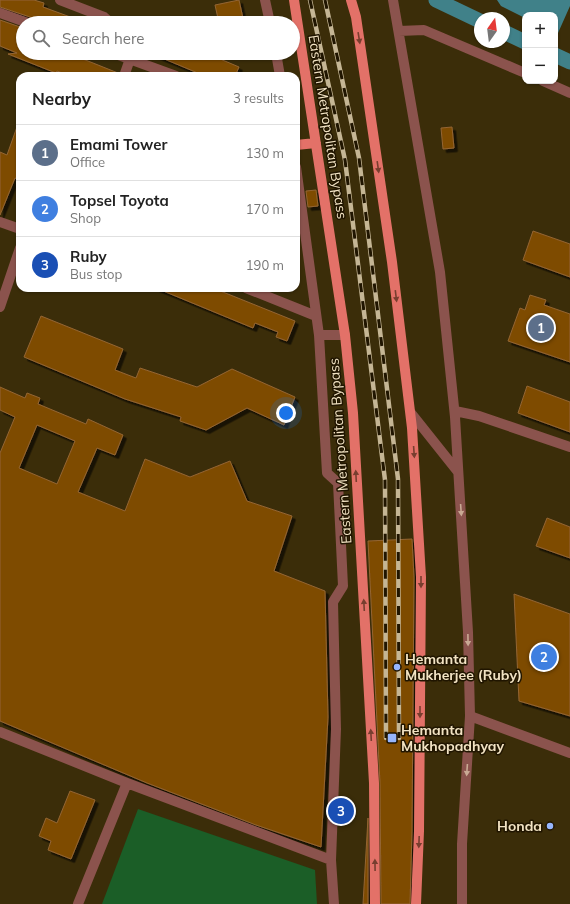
<!DOCTYPE html>
<meta charset="utf-8">
<style>
body{margin:0;font-family:Mulish,sans-serif;background:#f2f2f2;color:#222}
.controls{position:absolute;right:12px;top:12px;display:grid;overflow:hidden;border-radius:8px;box-shadow:0 1px 3px #0004}
.controls button{width:36px;height:36px;display:grid;place-items:center;padding:0;border:0;border-bottom:1px solid #e0e0e0;background:#fff;color:#222;font:20px sans-serif}
.compass{position:absolute;left:474px;top:12px;width:36px;height:36px;border-radius:50%;background:#fff;box-shadow:0 1px 3px #0004;rotate:14deg}
.you{position:absolute;left:286px;top:413px;width:14px;height:14px;margin:-10px;border:3px solid #fff;border-radius:50%;background:#1a73e8;box-shadow:0 0 0 6px #1a73e833}
.badge{display:grid;place-items:center;width:26px;height:26px;border-radius:50%;background:#7c3aed;color:#fff;font-size:13px;font-weight:700}
.pin{position:absolute;translate:-50% -50%;border:2px solid #fff;box-shadow:0 1px 4px #0006}
.list{margin:0;padding:0;list-style:none}
h2{display:flex;justify-content:space-between;align-items:center;height:52px;margin:0;padding:0 16px;font-size:17px}
h2 small{font-size:13px;font-weight:400;color:#767676}
.list li{display:grid;grid-template-columns:26px 1fr auto;gap:12px;align-items:center;box-sizing:border-box;height:56px;padding:0 16px;border-top:1px solid #e0e0e0}
.list b{display:block;font-size:15px;white-space:nowrap}
.list p{margin:0;font-size:13px;white-space:nowrap;color:#767676}
.list em{font-size:13px;font-style:normal;color:#767676}
.icon{flex:none;width:22px;height:22px;fill:none;stroke:currentColor;stroke-width:2;stroke-linecap:round;stroke-linejoin:round}
.map{position:relative;flex:none;width:570px;height:904px;overflow:hidden}
.search{position:absolute;background:#fff;box-shadow:0 1px 3px #0004;left:16px;top:16px;width:284px;height:44px;display:flex;align-items:center;gap:10px;box-sizing:border-box;padding:0 14px;border-radius:22px;color:#767676;font-size:15px}
.panel{position:absolute;background:#fff;box-shadow:0 1px 3px #0004;left:16px;top:72px;width:284px;height:220px;border-radius:12px}
.map>svg:first-child{display:block}
.green{fill:#1b5e27}
.water{fill:#408189}
.lines{fill:none;stroke-linecap:round;stroke-linejoin:round}
.canal{stroke:#408189;stroke-width:15}
.building{fill:#7e4b03;stroke:#946532;fill-rule:evenodd;filter:url(#shadow)}
.minor{stroke:#8b534d;stroke-width:10}
.primary{stroke:#e37168;stroke-width:10}
.rail-casing{stroke:#c5b695;stroke-width:4.5}
.rail{stroke:#201500;stroke-width:3;stroke-dasharray:9;stroke-linecap:butt}
.oneway{fill:#783e2f}
.oneway2{fill:#c9a994}
.poi-dot{fill:#97b6fd;stroke:#201500;stroke-width:1.5}
.labels{text-anchor:middle;stroke-width:3;stroke-linejoin:round;paint-order:stroke}
.street-label{font-size:14px;fill:#f2e3c3;stroke:#201500}
.poi-label{font-size:14px;font-weight:bold;fill:#f2e3c3;stroke:#201500;text-anchor:start}
</style>
<div class="map">
<svg width="570" height="904" viewBox="0 0 570 904">
<defs>
<filter id="shadow"><feDropShadow dx="3.5" dy="3.5" stdDeviation="0" flood-color="#0009"/></filter>
</defs>
<rect width="100%" height="100%" fill="#3b2d09"/>
<path class="green" d="M 138,809 L 315,870 L 317,904 L 102,904 Z"/>
<path class="water" d="M 497,0 L 570,0 L 570,6 L 558,33 L 555,32 L 555,15 L 525,15 L 525,18 L 501,6 Z"/>
<g class="lines">
<path class="canal" d="M 436,0 L 480,21
M 504,32 L 525,42
M 555,55 L 570,62"/>
</g>
<path class="building" d="M 0,0 L 34,0 L 44,3 L 43,7 L 84,22 L 84,23 L 40,23 L 30,17 L 0,7 Z
M 239,0 L 244,23 L 219,23 L 215,5 Z
M 0,20 L 23,28 L 23,53 L 68,53 L 118,73 L 118,76 L 70,76 L 57,71 L 56,73 L 8,54 L 17,53 L 0,46 Z
M 150,53 L 206,53 L 239,67 L 235,76 L 205,76 Z
M 18,124 L 20,124 L 20,180 L 15,178 L 0,215 L 0,152 L 7,155 Z
M 452,127 L 454,148 L 443,149 L 441,128 Z
M 316,190 L 318,206 L 308,207 L 306,191 Z
M 533,231 L 570,244 L 570,277 L 523,260 Z
M 156,288 L 213,288 L 295,321 L 287,341 L 276,337 L 278,332 L 255,323 L 253,328 Z
M 530,295 L 546,300 L 544,305 L 570,314 L 570,362 L 508,341 L 520,308 L 525,310 Z
M 41,316 L 123,349 L 115,370 L 136,378 L 140,368 L 197,387 L 232,369 L 295,397 L 284,425 L 247,408 L 206,430 L 180,421 L 181,417 L 125,399 L 24,357 Z
M 527,386 L 570,402 L 570,432 L 518,413 Z
M 0,387 L 25,398 L 27,393 L 40,398 L 38,404 L 86,424 L 88,419 L 123,435 L 115,455 L 97,448 L 78,492 L 125,511 L 145,459 L 190,477 L 230,461 L 247,501 L 292,516 L 274,571 L 325,591 L 328,717 L 321,847 L 256,825 L 147,783 L 0,721 L 0,453 L 15,417 L 0,410 ZM 37,425 L 75,441 L 57,484 L 19,468 Z
M 547,518 L 570,527 L 570,558 L 536,546 Z
M 412,539 L 414,577 L 412,831 L 410,904 L 381,904 L 380,783 L 368,541 Z
M 514,594 L 570,614 L 570,716 L 519,701 Z
M 70,791 L 95,800 L 71,859 L 48,850 L 51,841 L 39,836 L 46,818 L 57,823 Z
M 368,818 L 368,904 L 363,904 Z"/>
<g class="lines">
<path class="minor" d="M 60,0 L 104,17 L 111,23
M 265,0 L 270,23
M 393,0 L 440,272 L 455,417 L 468,632 L 470,716 L 462,844 L 462,904
M 0,13 L 28,23
M 399,31 L 424,30 L 525,73
M 113,53 L 176,76
M 276,53 L 280,76
M 124,76 L 130,59
M 543,81 L 570,93
M 296,167 L 319,335 L 327,473 L 338,483 L 343,586 L 333,602 L 336,729 L 331,860 L 334,904
M 0,222 L 20,229
M 246,288 L 316,316
M 0,307 L 20,248
M 319,335 L 345,335
M 455,411 L 479,416 L 570,447
M 411,413 L 458,472
M 470,716 L 570,753
M 0,732 L 127,783 L 331,860
M 78,904 L 127,783"/>
<path class="primary" d="M 294,0 L 345,335 L 353,413 L 374,783 L 375,904
M 351,0 L 356,17 L 392,262 L 412,428 L 421,577 L 419,831 L 416,904
M 296,145 L 316,143"/>
<defs>
<path id="rail" d="M 310,0 L 345,160 L 385,480 L 386,738
M 325,0 L 359,158 L 398,479 L 399,738"/>
</defs>
<use href="#rail" class="rail-casing"/>
<use href="#rail" class="rail"/>
</g>
<defs><path id="oneway-solid" d="M-6-.8H1V-3.2L6.5 0L1 3.2V.8H-6Z"/></defs>
<g class="oneway">
<use href="#oneway-solid" transform="translate(359 38) rotate(81)"/>
<use href="#oneway-solid" transform="translate(378 167) rotate(82)"/>
<use href="#oneway-solid" transform="translate(396 296) rotate(83)"/>
<use href="#oneway-solid" transform="translate(414 452) rotate(86)"/>
<use href="#oneway-solid" transform="translate(356 476) rotate(-93)"/>
<use href="#oneway-solid" transform="translate(421 582) rotate(90)"/>
<use href="#oneway-solid" transform="translate(364 605) rotate(-93)"/>
<use href="#oneway-solid" transform="translate(420 712) rotate(90)"/>
<use href="#oneway-solid" transform="translate(371 735) rotate(-93)"/>
<use href="#oneway-solid" transform="translate(419 842) rotate(92)"/>
<use href="#oneway-solid" transform="translate(375 865) rotate(-91)"/>
</g>
<g class="oneway2">
<use href="#oneway-solid" transform="translate(461 510) rotate(86)"/>
<use href="#oneway-solid" transform="translate(468 640) rotate(89)"/>
<use href="#oneway-solid" transform="translate(467 770) rotate(94)"/>
</g>
<g class="poi-dot">
<circle cx="397" cy="667" r="4"/>
<rect x="387" y="733" width="10" height="10" rx="2"/>
<circle cx="550" cy="826" r="4"/>
</g>
<g class="labels">
<g class="street-label">
<text transform="translate(328 127) rotate(81)" y="5">Eastern Metropolitan Bypass</text>
<text transform="translate(340 451) rotate(-94)" y="5">Eastern Metropolitan Bypass</text>
</g>
<g class="poi-label">
<text x="405" y="664">Hemanta<tspan x="405" dy="16">Mukherjee (Ruby)</tspan></text>
<text x="401" y="735">Hemanta<tspan x="401" dy="16">Mukhopadhyay</tspan></text>
<text x="542" y="831" text-anchor="end">Honda</text>
</g>
</g>
</svg>
<div class="controls">
<button>+</button>
<button>−</button>
</div>
<svg class="compass" viewBox="-18 -18 36 36"><path d="M0-13l5 13h-10z" fill="#e53935"/><path d="M0 13l5-13h-10z" fill="#767676"/></svg>
<div class="you"></div>
<div class="pin badge" style="left:541px;top:328px;background:#5c6f8a">1</div>
<div class="pin badge" style="left:544px;top:657px;background:#3f7fe0">2</div>
<div class="pin badge" style="left:341px;top:811px;background:#1a4fb4">3</div>
<div class="search"><svg class="icon" aria-label="search" viewBox="0 0 24 24"><circle cx="10" cy="10" r="6"/><path d="M15 15l6 6"/></svg>Search here</div>
<section class="panel">
<h2>Nearby<small>3 results</small></h2>
<ul class="list">
<li><span class="badge" style="background:#5c6f8a">1</span><div><b>Emami Tower</b><p>Office</p></div><em>130 m</em></li>
<li><span class="badge" style="background:#3f7fe0">2</span><div><b>Topsel Toyota</b><p>Shop</p></div><em>170 m</em></li>
<li><span class="badge" style="background:#1a4fb4">3</span><div><b>Ruby</b><p>Bus stop</p></div><em>190 m</em></li>
</ul>
</section>
</div>
